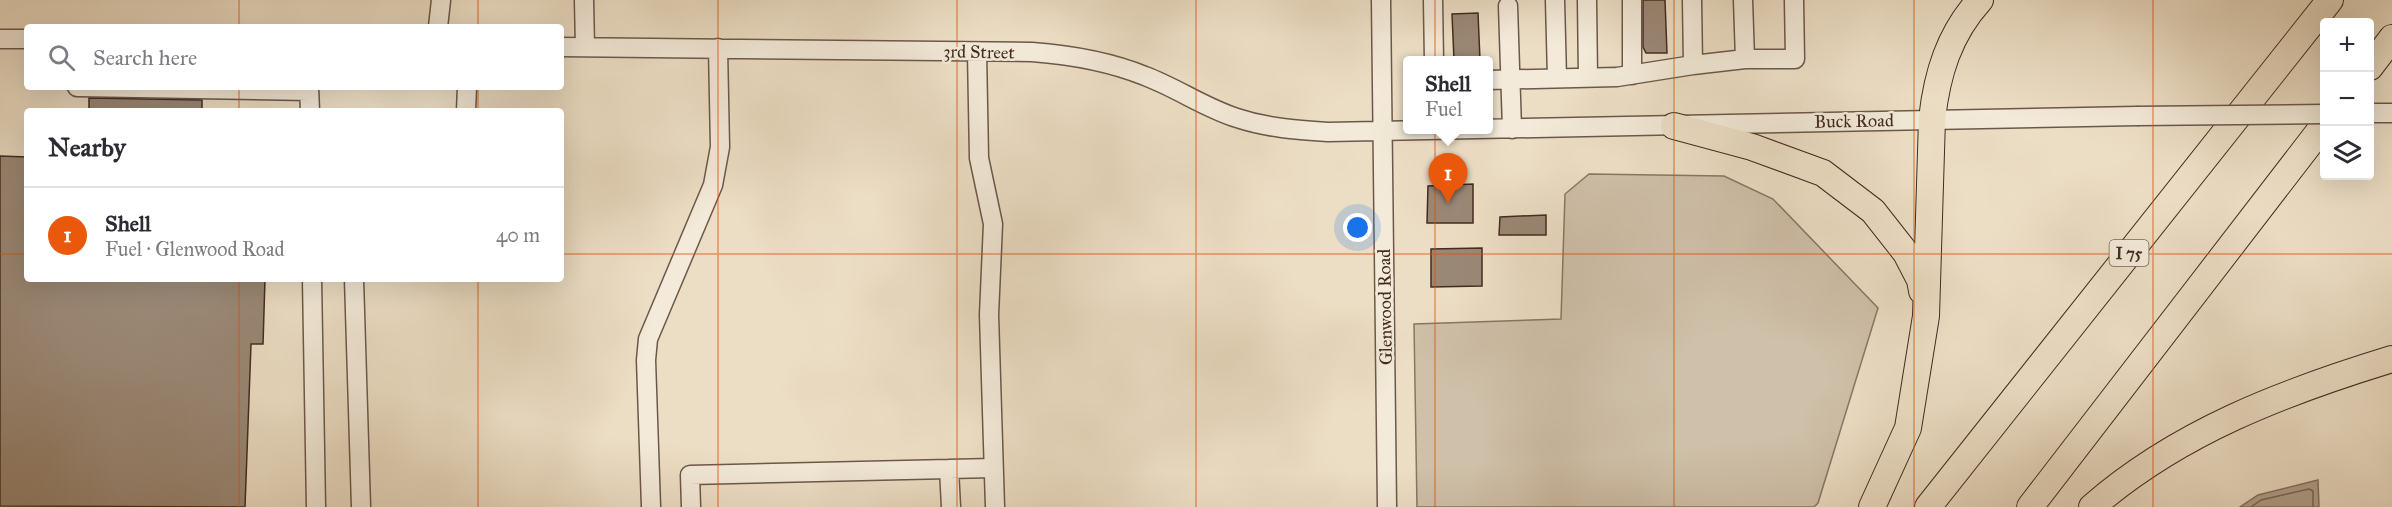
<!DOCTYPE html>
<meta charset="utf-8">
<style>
body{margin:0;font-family:"IM FELL Great Primer",serif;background:#f2f2f3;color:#2b2b33}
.controls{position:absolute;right:18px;top:18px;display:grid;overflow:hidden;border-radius:6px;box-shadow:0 6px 24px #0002}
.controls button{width:54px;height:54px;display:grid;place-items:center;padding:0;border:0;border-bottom:2px solid #e1e1e2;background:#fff;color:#2b2b33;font:30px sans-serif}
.you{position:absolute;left:1358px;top:228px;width:21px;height:21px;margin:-15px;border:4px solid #fff;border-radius:50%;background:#1a73e8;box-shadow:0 0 0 9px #1a73e833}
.badge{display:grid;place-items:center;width:39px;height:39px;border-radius:50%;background:#ea580c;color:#fff;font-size:20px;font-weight:700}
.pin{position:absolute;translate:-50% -50px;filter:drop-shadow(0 2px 3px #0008)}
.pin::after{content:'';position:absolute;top:32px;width:21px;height:18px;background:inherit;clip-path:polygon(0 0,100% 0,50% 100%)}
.popup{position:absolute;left:1403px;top:56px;width:90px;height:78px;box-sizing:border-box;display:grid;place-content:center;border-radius:6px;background:#fff;filter:drop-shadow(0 2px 4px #0005);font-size:20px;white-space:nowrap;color:#7c7c81}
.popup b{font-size:22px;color:#2b2b33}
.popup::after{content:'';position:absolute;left:50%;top:100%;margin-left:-12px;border:12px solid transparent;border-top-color:#fff}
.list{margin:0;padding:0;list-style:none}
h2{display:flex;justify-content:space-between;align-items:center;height:78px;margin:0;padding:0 24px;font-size:26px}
h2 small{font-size:20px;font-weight:400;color:#7c7c81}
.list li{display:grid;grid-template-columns:39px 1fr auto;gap:18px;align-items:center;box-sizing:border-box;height:96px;padding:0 24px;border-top:2px solid #e1e1e2}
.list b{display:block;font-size:22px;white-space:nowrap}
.list p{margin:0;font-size:20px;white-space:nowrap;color:#7c7c81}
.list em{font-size:20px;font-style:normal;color:#7c7c81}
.icon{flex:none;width:33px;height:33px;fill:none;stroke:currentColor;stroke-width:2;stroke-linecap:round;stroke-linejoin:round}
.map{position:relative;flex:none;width:2392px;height:507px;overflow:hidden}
.search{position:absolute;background:#fff;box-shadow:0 6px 24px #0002;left:24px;top:24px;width:540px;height:66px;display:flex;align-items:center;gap:15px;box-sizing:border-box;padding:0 21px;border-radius:6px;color:#7c7c81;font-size:22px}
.panel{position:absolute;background:#fff;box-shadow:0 6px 24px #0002;left:24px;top:108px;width:540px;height:174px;border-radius:6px}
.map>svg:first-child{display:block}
.green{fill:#cfc0a9;stroke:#887665;stroke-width:1.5}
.water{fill:#b2a18d;stroke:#857262;stroke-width:1.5}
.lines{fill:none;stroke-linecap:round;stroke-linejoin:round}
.shore{stroke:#7a6657;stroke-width:1.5}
.building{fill:#9a8876;stroke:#422b21;stroke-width:1.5}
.minor-casing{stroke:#6c584a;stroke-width:21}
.highway-casing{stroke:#422b21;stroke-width:28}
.minor{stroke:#f3ead9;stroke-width:18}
.highway{stroke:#ecdec5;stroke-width:26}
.minor-bridge-casing{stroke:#6c584a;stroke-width:21;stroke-linecap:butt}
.minor-bridge{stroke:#f3ead9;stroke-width:18}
.grid{fill:none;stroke:#d7540e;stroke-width:1.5;stroke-opacity:0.55}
.labels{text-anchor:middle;stroke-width:5;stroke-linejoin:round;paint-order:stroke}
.shield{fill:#f3ead9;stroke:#776458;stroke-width:1.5}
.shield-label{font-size:16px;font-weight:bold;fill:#422b21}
.street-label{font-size:18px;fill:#422b21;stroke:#f3ead9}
</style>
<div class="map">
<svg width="2392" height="507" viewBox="0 0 2392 507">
<rect width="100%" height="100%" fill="#ecdec5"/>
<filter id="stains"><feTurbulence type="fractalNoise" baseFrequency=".00333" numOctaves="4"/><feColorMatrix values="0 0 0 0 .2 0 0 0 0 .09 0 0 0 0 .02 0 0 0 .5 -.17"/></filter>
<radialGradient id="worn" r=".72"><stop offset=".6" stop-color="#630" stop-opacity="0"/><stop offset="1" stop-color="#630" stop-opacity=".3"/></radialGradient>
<path class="green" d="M 1589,174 L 1724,176 L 1773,199 L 1878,308 L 1818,503 L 1814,507 L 1417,507 L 1414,324 L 1561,319 L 1565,194 Z"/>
<path class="water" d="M 2318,480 L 2319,507 L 2240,507 L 2258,495 Z"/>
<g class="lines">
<path class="shore" d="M 2251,507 L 2261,500 L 2309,489 L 2313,491 L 2313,507"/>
</g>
<path class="building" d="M 1643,0 L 1665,0 L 1667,53 L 1646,53 L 1643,47 Z
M 1478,13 L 1480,60 L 1454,60 L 1452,14 Z
M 89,98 L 202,100 L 202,111 L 89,111 Z
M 0,156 L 27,157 L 27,279 L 265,279 L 263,344 L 251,344 L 245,507 L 0,506 Z
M 1473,184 L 1473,223 L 1427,223 L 1428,186 Z
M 1546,215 L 1546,235 L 1499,235 L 1500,217 Z
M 1482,248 L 1482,286 L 1431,287 L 1431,249 Z"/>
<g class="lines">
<defs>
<path id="minor" d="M 584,0 L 585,47
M 1381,0 L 1387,507
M 1433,0 L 1434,61
M 1555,0 L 1557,78
M 1587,0 L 1588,77
M 1632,0 L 1632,75
M 1692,0 L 1693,65
M 1743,0 L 1745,59
M 1508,6 L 1512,129
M 438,27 L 441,0
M 0,39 L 27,39
M 561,47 L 1032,52 C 1072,55 1108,61 1145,76 C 1177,88 1205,108 1237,118 C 1267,128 1297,130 1328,132 L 2137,116
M 977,52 L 979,158 L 993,224 L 989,315 L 995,507
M 1488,80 L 1617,77 L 1693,65 L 1745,59 L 1795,59 L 1794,0
M 77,87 L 309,91
M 309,87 L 310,111
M 466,111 L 467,87
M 2370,113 L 2392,113
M 312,279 L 316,507
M 354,279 L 361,507
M 949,469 L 951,507
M 651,507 L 646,360 L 648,339 L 713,185 L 720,147 L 718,48
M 691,507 L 690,475 L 993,468"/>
<path id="highway" d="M 2370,67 L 2392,38
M 1674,126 L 1752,147 L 1823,173 L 1873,211 L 1906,253 L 1920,280 L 1922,291
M 1872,507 L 1908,428 L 1926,316 L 1932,119 C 1937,74 1949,34 1980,0
M 1928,507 L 2330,0
M 2030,507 L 2324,125
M 2092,507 C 2178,432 2284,392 2392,359"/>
</defs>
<use href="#minor" class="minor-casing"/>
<use href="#highway" class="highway-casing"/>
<use href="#minor" class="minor"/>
<use href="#highway" class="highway"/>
<defs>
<path id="minor-bridge" d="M 2137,116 L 2324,114"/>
</defs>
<use href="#minor-bridge" class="minor-bridge-casing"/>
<use href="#minor-bridge" class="minor-bridge"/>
</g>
<path class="grid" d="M 239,0 L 239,27M 478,0 L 478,27M 718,0 L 718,507M 957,0 L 957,507M 1196,0 L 1196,507M 1435,0 L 1435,507M 1674,0 L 1674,507M 1914,0 L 1914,507M 2153,0 L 2153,507M 239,87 L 239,111M 478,87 L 478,111M 0,254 L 27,254M 561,254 L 2392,254M 239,279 L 239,507M 478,279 L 478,507"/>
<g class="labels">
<rect class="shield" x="2109.5" y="240" width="39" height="26" rx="4.5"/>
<g class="shield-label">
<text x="2129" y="259">I 75</text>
</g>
<g class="street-label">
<text transform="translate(979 52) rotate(1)" y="6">3rd Street</text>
<text transform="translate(1854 121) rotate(-1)" y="6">Buck Road</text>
<text transform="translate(1385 307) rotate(-91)" y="6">Glenwood Road</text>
</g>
</g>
<rect width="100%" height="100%" filter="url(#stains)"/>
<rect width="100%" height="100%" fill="url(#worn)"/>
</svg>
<div class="controls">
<button>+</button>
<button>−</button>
<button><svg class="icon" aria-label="layers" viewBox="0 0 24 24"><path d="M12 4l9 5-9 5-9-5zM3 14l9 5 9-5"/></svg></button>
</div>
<div class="you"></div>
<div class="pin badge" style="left:1448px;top:203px">1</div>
<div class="popup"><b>Shell</b>Fuel</div>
<div class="search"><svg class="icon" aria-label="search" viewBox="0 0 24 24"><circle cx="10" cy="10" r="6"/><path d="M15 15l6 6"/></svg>Search here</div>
<section class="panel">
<h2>Nearby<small></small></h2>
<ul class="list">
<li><span class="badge">1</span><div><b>Shell</b><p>Fuel · Glenwood Road</p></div><em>40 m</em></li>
</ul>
</section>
</div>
